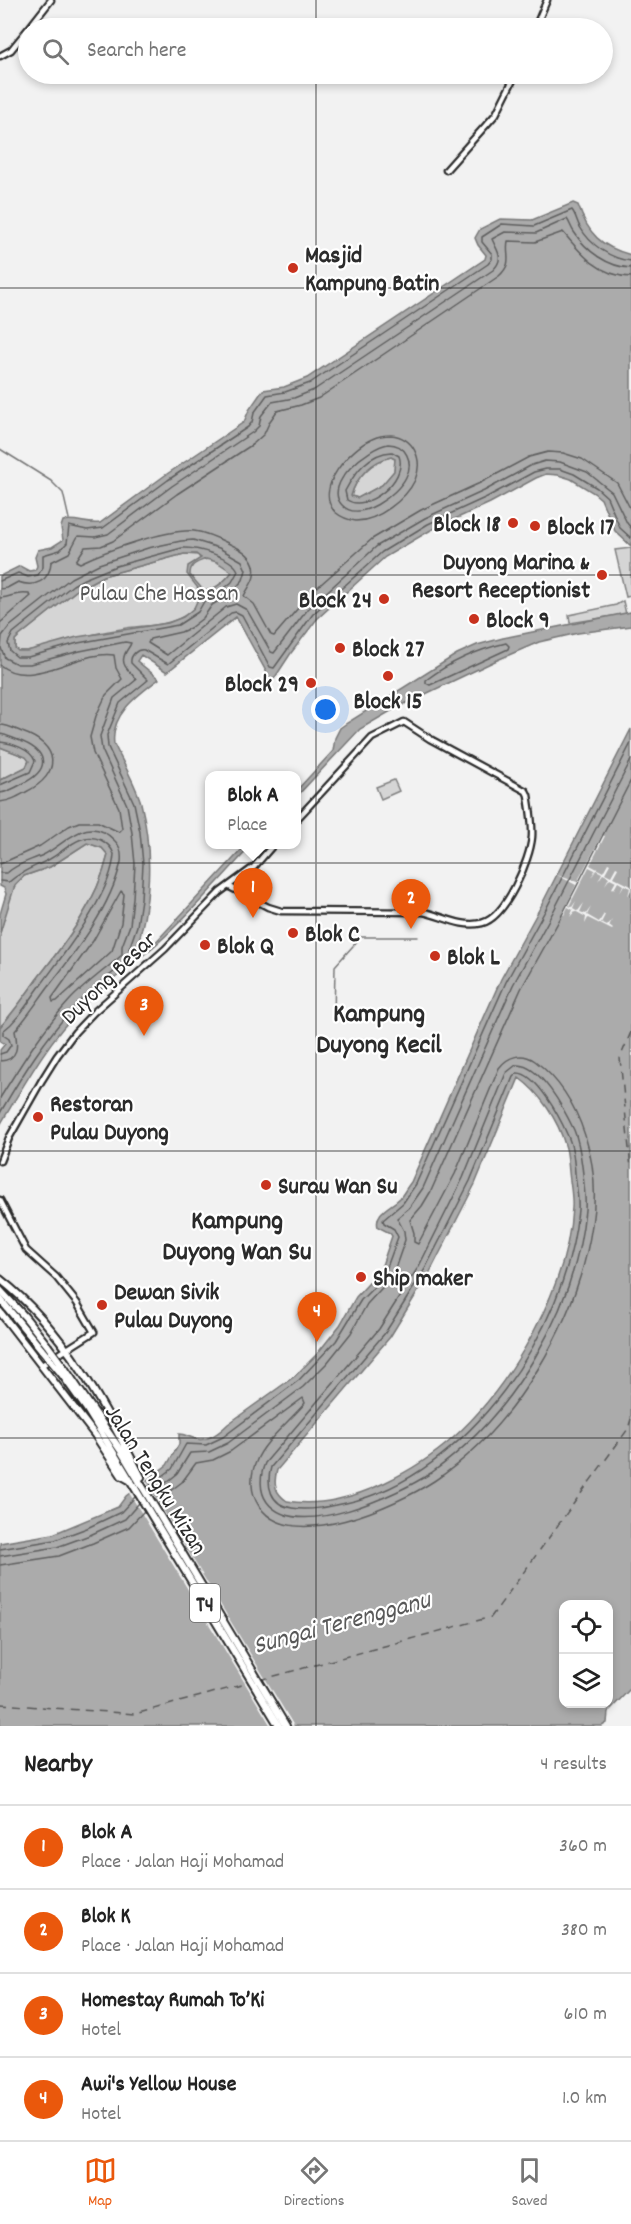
<!DOCTYPE html>
<meta charset="utf-8">
<style>
body{margin:0;font-family:Dekko,sans-serif;background:#f6f6f6;color:#222}
.controls{position:absolute;right:18px;bottom:18px;display:grid;overflow:hidden;border-radius:12px;box-shadow:0 3px 9px #0003}
.controls button{width:54px;height:54px;display:grid;place-items:center;padding:0;border:0;border-bottom:2px solid #e0e0e0;background:#fff;color:#222;font:30px sans-serif}
.you{position:absolute;left:326px;top:710px;width:21px;height:21px;margin:-15px;border:4px solid #fff;border-radius:50%;background:#1a73e8;box-shadow:0 0 0 9px #1a73e833}
.badge{display:grid;place-items:center;width:39px;height:39px;border-radius:50%;background:#ea580c;color:#fff;font-size:20px;font-weight:700}
.pin{position:absolute;translate:-50% -50px;filter:drop-shadow(0 2px 3px #0008)}
.pin::after{content:'';position:absolute;top:32px;width:21px;height:18px;background:inherit;clip-path:polygon(0 0,100% 0,50% 100%)}
.popup{position:absolute;left:205px;top:771px;width:96px;height:78px;box-sizing:border-box;display:grid;place-content:center;border-radius:12px;background:#fff;filter:drop-shadow(0 2px 4px #0005);font-size:20px;white-space:nowrap;color:#767676}
.popup b{font-size:22px;color:#222}
.popup::after{content:'';position:absolute;left:50%;top:100%;margin-left:-12px;border:12px solid transparent;border-top-color:#fff}
.list{margin:0;padding:0;list-style:none}
h2{display:flex;justify-content:space-between;align-items:center;height:78px;margin:0;padding:0 24px;font-size:26px}
h2 small{font-size:20px;font-weight:400;color:#767676}
.list li{display:grid;grid-template-columns:39px 1fr auto;gap:18px;align-items:center;box-sizing:border-box;height:84px;padding:0 24px;border-top:2px solid #e0e0e0}
.list b{display:block;font-size:22px;white-space:nowrap}
.list p{margin:0;font-size:20px;white-space:nowrap;color:#767676}
.list em{font-size:20px;font-style:normal;color:#767676}
.icon{flex:none;width:33px;height:33px;fill:none;stroke:currentColor;stroke-width:2;stroke-linecap:round;stroke-linejoin:round}
.map{position:relative;flex:none;width:631px;height:1726px;overflow:hidden}
.search{position:absolute;background:#fff;box-shadow:0 3px 9px #0003;left:18px;right:18px;top:18px;height:66px;display:flex;align-items:center;gap:15px;box-sizing:border-box;padding:0 21px;border-radius:33px;color:#767676;font-size:22px}
.sheet{height:414px;background:#fff}
nav{display:flex;justify-content:space-around;align-items:center;box-sizing:border-box;height:84px;border-top:2px solid #e0e0e0;background:#fff;font-size:16px;color:#767676}
nav a{display:grid;justify-items:center;gap:3px}
nav .on{color:#ea580c}
.map>svg:first-child{display:block}
.green{fill:#d5d5d5;stroke:#808080;stroke-width:1.5}
.water{fill:#ababab;stroke:#787878;stroke-width:1.5;fill-rule:evenodd}
.pier{fill:#f2f2f2}
.lines{fill:none;stroke-linecap:round;stroke-linejoin:round}
.shore{stroke:#5e5e5e;stroke-width:1.5}
.stream{stroke:#787878;stroke-width:1.5}
.ferry{stroke:#585858;stroke-width:1.5;stroke-dasharray:8 6;stroke-linecap:butt}
.minor-casing{stroke:#2b2b2b;stroke-width:9}
.highway-casing{stroke:#2b2b2b;stroke-width:10}
.minor{stroke:#fff;stroke-width:4.5}
.highway{stroke:#fff;stroke-width:6}
.highway-bridge-casing{stroke:#2b2b2b;stroke-width:10;stroke-linecap:butt}
.highway-bridge{stroke:#fff;stroke-width:6}
.grid{fill:none;stroke:#2b2b2b;stroke-width:1.5;stroke-opacity:0.55}
.poi-dot{fill:#c8321e;stroke:#fff;stroke-width:2}
.labels{text-anchor:middle;stroke-width:4.5;stroke-linejoin:round;paint-order:stroke}
.shield{fill:#fff;stroke:#6b6b6b;stroke-width:1.5}
.shield-label{font-size:22px;font-weight:bold;fill:#2b2b2b}
.poi-label{font-size:24px;font-weight:bold;fill:#2b2b2b;stroke:#fff;text-anchor:start}
.park-label{font-size:24px;fill:#565656;stroke:#fff}
.street-label{font-size:24px;fill:#2b2b2b;stroke:#fff}
.water-label{font-size:26px;font-style:italic;fill:#585858;stroke:#fff}
.quarter-label{font-size:27px;font-weight:bold;fill:#2b2b2b;stroke:#fff}
</style>
<div class="map">
<svg width="631" height="1726" viewBox="0 0 631 1726">
<rect width="100%" height="100%" fill="#f2f2f2"/>
<filter id="ink" filterUnits="userSpaceOnUse"><feTurbulence type="fractalNoise" baseFrequency=".0167" numOctaves="2"/><feDisplacementMap in="SourceGraphic" scale="12" xChannelSelector="R" yChannelSelector="G"/><feConvolveMatrix kernelMatrix="1 2 1 2 8 2 1 2 1" color-interpolation-filters="sRGB"/></filter>
<g filter="url(#ink)">
<path class="green" d="M 391,457 L 395,459 L 394,471 L 382,485 L 358,498 L 351,496 C 356,477 371,461 391,457 Z
M 631,548 L 631,596 L 626,597 L 615,550 Z
M 184,554 L 198,555 L 201,560 L 211,559 L 231,569 L 232,572 C 225,581 216,590 204,591 L 198,586 C 204,598 194,610 184,616 C 166,627 141,625 121,629 C 89,634 58,643 27,651 L 18,651 L 15,649 L 15,640 L 18,637 L 77,590 L 103,576 Z
M 623,601 L 626,614 L 570,623 L 569,615 L 616,605 Z
M 0,747 L 26,757 L 29,760 L 26,767 L 0,780 Z
M 394,780 L 399,791 L 381,799 L 376,787 Z
M 87,843 L 102,848 L 108,855 C 97,902 66,942 37,979 C 25,996 14,1012 0,1027 L 0,933 L 12,889 L 24,876 L 50,867 Z"/>
<path class="water" d="M 573,203 L 578,205 C 588,234 601,247 631,255 L 631,546 L 615,531 L 601,499 L 594,493 L 571,479 L 558,475 L 546,474 L 536,478 L 490,503 L 431,530 L 385,557 L 317,619 L 291,653 L 272,682 L 236,617 L 167,672 L 141,655 L 137,661 L 159,679 C 138,695 110,714 114,744 C 123,763 135,783 141,803 C 153,852 151,906 135,953 L 153,945 L 246,845 L 252,845 C 222,877 193,911 160,941 C 134,964 105,984 80,1009 C 47,1042 24,1085 0,1125 L 0,1050 L 5,1044 L 0,1041 L 0,1027 C 14,1012 25,996 37,979 C 66,942 97,902 108,855 L 102,848 L 87,843 L 50,867 L 24,876 L 15,885 L 0,933 L 0,914 L 6,894 L 4,888 L 0,886 L 0,780 L 26,767 L 29,761 L 26,757 L 0,747 L 0,576 L 20,566 L 29,571 L 35,570 L 37,566 L 35,557 L 38,550 L 52,547 L 63,540 L 61,527 L 63,521 C 76,518 87,525 100,523 L 164,476 L 244,422 L 249,410 L 263,390 L 284,387 L 307,378 L 485,259 L 486,255 L 478,245 L 475,238 L 480,229 L 500,219 L 532,220 ZM 391,457 L 395,459 L 394,471 L 382,485 L 358,498 L 351,496 C 356,477 372,461 391,457 ZM 184,554 L 196,554 L 201,558 L 188,566 L 187,574 L 201,592 L 194,608 L 183,617 L 168,623 L 77,637 L 27,651 L 18,651 L 15,648 L 15,640 L 18,637 L 77,590 L 103,576 ZM 206,559 L 217,562 L 232,572 C 225,581 216,590 204,591 L 190,575 C 190,563 197,563 206,559 Z
M 631,612 L 631,626 L 578,633 L 539,642 L 495,661 L 396,708 L 360,729 L 297,796 L 297,790 L 333,751 L 335,738 L 340,728 L 347,723 L 457,654 L 477,645 L 503,638 Z
M 631,729 L 631,1688 L 608,1712 L 607,1723 L 602,1726 L 0,1726 L 0,1543 L 53,1534 L 118,1507 L 126,1496 L 167,1465 L 179,1444 L 179,1434 C 184,1434 187,1436 193,1438 C 205,1443 219,1433 228,1424 L 295,1376 L 317,1354 L 340,1325 L 356,1297 L 380,1271 L 392,1236 L 390,1233 L 378,1227 C 374,1212 391,1207 400,1198 C 404,1193 407,1187 411,1182 L 501,979 L 541,906 ZM 519,1078 C 540,1093 558,1120 565,1145 C 568,1153 568,1163 569,1172 C 570,1184 573,1196 572,1208 C 568,1288 511,1386 453,1438 C 432,1457 409,1471 384,1483 C 355,1497 319,1507 287,1501 C 275,1493 273,1484 277,1470 L 390,1337 L 409,1306 L 430,1272 L 475,1184 ZM 564,1604 L 608,1604 L 608,1704 L 564,1704 Z"/>
<path class="pier" d="M 602,835 L 605,836 L 590,865 L 603,872 L 608,863 L 610,864 L 605,873 L 611,876 L 616,867 L 618,868 L 613,877 L 631,886 L 631,890 L 628,896 L 630,888 L 624,885 L 620,892 L 623,885 L 618,882 L 614,889 L 612,888 L 616,881 L 610,878 L 605,885 L 609,877 L 603,874 L 598,881 L 602,873 L 596,870 L 592,877 L 595,870 L 589,867 L 569,906 L 572,907 L 576,901 L 573,908 L 578,911 L 584,903 L 580,912 L 586,914 L 591,907 L 587,915 L 599,922 L 604,914 L 605,915 L 601,923 L 607,926 L 612,920 L 609,926 L 613,929 L 612,930 L 588,918 L 585,924 L 586,917 L 575,911 L 570,917 L 573,910 L 568,907 L 564,915 L 562,914 L 576,885 L 557,875 L 577,882 Z
M 145,1478 L 153,1493 L 294,1726 L 271,1726 L 128,1491 Z"/>
<g class="lines">
<path class="shore" d="M 631,277 C 599,276 581,254 563,232 L 535,242 L 508,241 C 505,256 514,262 499,276 L 319,398 L 301,405 L 277,411 L 270,421 L 264,434 L 253,444 L 177,494 L 113,541 L 101,546 L 85,547 L 76,561 L 80,563 C 105,551 166,529 194,531 C 210,533 223,541 236,547 C 248,553 257,562 254,576 C 253,583 247,589 244,596 L 254,604 L 271,635 L 274,636 L 312,592 L 372,539 L 421,510 L 480,483 L 529,457 L 548,452 L 563,453 L 582,459 L 617,483 L 631,510
M 391,435 C 413,437 424,459 415,480 C 406,499 378,521 356,521 C 348,520 341,517 335,512 C 313,488 351,448 372,439 C 378,436 385,435 391,435 Z
M 388,444 C 406,444 414,462 406,477 C 398,494 359,524 342,505 C 322,484 369,447 388,444 Z
M 392,452 L 399,456 C 408,480 366,513 347,500 L 345,491 C 355,472 369,453 392,452 Z
M 182,548 C 196,547 233,557 238,571 L 232,582 L 219,593 L 206,598 L 198,612 L 178,625 L 78,643 L 28,657 L 17,657 L 10,651 L 8,643 L 13,633 L 73,585 L 84,579 L 116,566 Z
M 0,581 L 18,573 L 28,577 L 38,575 L 43,567 L 43,555 L 60,550 L 67,543 L 69,526 L 87,530 L 103,528 L 168,480 L 248,427 L 252,422 L 254,413 L 267,395 L 285,392 L 310,383 L 488,264 L 492,259 L 492,254 L 482,242 L 482,237 L 502,224 L 534,226 L 572,210 C 576,215 577,222 580,227 C 590,245 611,259 631,261
M 0,589 L 7,588 L 18,582 C 35,588 50,581 51,562 L 69,553 L 78,536 L 95,537 L 108,534 L 172,486 L 253,432 L 259,426 L 261,416 L 272,402 L 294,398 L 314,390 L 493,270 C 505,258 497,251 492,239 L 505,232 L 536,233 L 567,219 C 570,223 571,228 574,232 C 586,251 608,267 631,268
M 0,598 C 13,597 15,592 29,594 L 31,596 L 0,623
M 506,643 L 509,646 L 508,649 L 430,685 L 426,683 L 426,680 C 450,662 477,650 506,643 Z
M 0,665 C 31,691 80,649 114,655 L 116,668 L 122,679 L 106,695 L 96,716 L 90,737 L 93,753 L 119,808 L 122,829 L 119,832 L 98,822 L 79,822 L 69,826 L 40,846 L 0,864
M 0,725 C 8,725 15,729 22,732 C 60,745 62,774 26,792 C 17,797 10,801 0,802
M 0,734 C 7,735 12,738 18,740 C 48,751 52,769 22,784 C 15,788 8,792 0,793
M 0,742 C 11,743 31,749 35,761 L 30,772 L 0,785
M 0,873 L 7,873 C 18,863 30,861 43,855 C 67,843 88,812 115,841 C 121,847 122,854 121,862 C 110,909 77,950 48,987 C 37,1002 27,1017 15,1031 C 18,1045 19,1060 0,1061
M 0,881 L 9,882 C 21,871 32,868 46,861 C 64,853 79,830 101,840 C 108,844 111,847 114,854 C 112,894 64,953 41,985 C 29,1001 19,1019 3,1031 L 3,1035 L 9,1039 L 11,1045 L 6,1052 L 0,1054
M 121,891 L 124,894 L 121,923 L 112,951 L 57,1001 L 53,1002 L 52,998 L 93,941 Z
M 516,1065 C 540,1063 565,1111 574,1130 C 580,1144 581,1159 583,1174 C 584,1186 586,1198 585,1210 C 576,1309 512,1416 431,1473 C 399,1494 297,1542 267,1502 C 259,1491 260,1475 265,1463 L 379,1329 L 398,1299 L 419,1266 L 463,1178 L 506,1073 Z
M 517,1073 C 536,1072 560,1118 567,1134 C 573,1146 574,1160 575,1173 C 576,1185 579,1198 578,1210 C 568,1329 467,1476 346,1503 C 328,1507 310,1511 292,1508 C 270,1505 266,1485 271,1467 L 385,1333 L 404,1303 L 425,1269 L 470,1181 L 513,1077 Z
M 0,1098 C 21,1064 42,1030 70,1000 C 85,984 105,970 122,955 L 122,946 L 130,925 L 133,898 L 135,864 L 132,833 L 127,805 L 102,750 L 100,736 L 114,698 L 136,680 C 132,672 121,667 124,657 C 125,651 130,647 131,643 L 125,642 L 80,651 L 30,664 L 17,664 L 5,658 L 1,648 L 2,636 L 9,627 L 71,578 L 99,564 L 148,548 L 181,541 L 193,540 L 219,548 L 242,561 L 246,570 L 243,580 L 230,594 L 212,605 L 203,618 L 190,628 L 181,632 L 150,639 L 148,643 L 167,655 L 226,607 L 236,604 L 247,610 L 271,652 L 274,653 L 308,609 L 377,546 L 425,518 L 484,491 L 532,465 L 545,461 L 560,462 L 587,472 L 612,492 L 627,523 L 631,528
M 0,1113 C 22,1075 45,1038 75,1006 C 92,988 113,974 131,957 L 129,949 L 137,926 L 141,899 L 143,864 L 140,832 L 134,803 L 108,747 L 107,735 L 120,703 L 148,680 L 131,663 C 130,655 137,649 144,650 L 168,664 L 231,613 L 236,612 L 242,615 L 270,667 L 274,668 L 313,614 L 382,552 L 428,524 L 487,497 L 534,472 L 546,469 L 560,469 L 574,474 L 597,488 L 607,497 L 620,528 L 631,538
M 148,1487 L 172,1469 L 186,1444 L 206,1445 L 223,1437 L 299,1380 L 336,1341 L 361,1300 L 383,1278 L 398,1237 L 394,1229 L 384,1223 L 383,1220 L 403,1203 L 416,1184 L 506,982 L 546,909 L 631,743
M 152,1494 L 177,1474 L 190,1453 L 209,1452 L 228,1443 L 303,1387 L 327,1363 L 351,1333 L 367,1304 L 392,1277 L 405,1240 L 404,1231 L 397,1218 L 409,1208 L 423,1188 L 513,985 L 553,912 L 631,760
M 157,1501 L 182,1482 L 196,1463 L 213,1460 L 231,1451 L 303,1398 L 305,1403 C 291,1420 263,1442 256,1462 C 250,1475 250,1493 259,1506 C 291,1554 397,1505 434,1481 C 515,1428 578,1320 592,1225 C 601,1168 583,1097 535,1061 C 522,1052 508,1056 499,1068 L 455,1174 L 418,1244 L 414,1242 L 414,1233 L 410,1220 L 422,1206 L 431,1191 L 521,989 L 561,917 L 631,780
M 0,1549 L 55,1540 L 87,1528 L 121,1512 L 135,1497
M 0,1556 L 57,1547 L 90,1535 L 125,1519 L 139,1503
M 0,1565 L 59,1556 L 93,1543 L 129,1527 L 144,1511"/>
<path class="stream" d="M 0,449 L 51,481 L 63,493 L 69,519
M 334,1019 L 335,966 L 361,937 L 418,937"/>
<path class="ferry" d="M 631,1032 L 620,1058 L 631,1169
M 260,1680 L 491,1617 L 628,1429 L 631,1419
M 0,1704 L 135,1714 L 249,1683"/>
<defs>
<path id="minor" d="M 29,28 L 51,0
M 535,28 L 547,0
M 0,56 L 11,50 L 28,29
M 446,170 L 496,114 L 516,74
M 228,886 L 268,907 L 281,911 L 423,912 C 443,916 461,928 482,923 C 506,917 530,860 532,837 C 533,824 530,808 528,795 L 526,791 L 430,739 L 404,722 L 372,738 L 296,820
M 0,1161 L 9,1138 L 42,1080 L 57,1056 L 75,1032 L 94,1012 L 165,949 L 220,892 L 254,867 L 274,844
M 0,1200 L 26,1250 L 56,1277 L 77,1303 L 94,1332 L 42,1365"/>
<path id="highway" d="M 0,1279 C 65,1330 104,1405 141,1477
M 0,1290 L 25,1317 L 48,1346
M 0,1299 L 42,1350
M 0,1312 L 95,1435 L 122,1476 L 131,1481
M 65,1369 L 121,1451 L 286,1726
M 61,1373 L 86,1408 L 115,1455 L 279,1726"/>
</defs>
<use href="#minor" class="minor-casing"/>
<use href="#highway" class="highway-casing"/>
<use href="#minor" class="minor"/>
<use href="#highway" class="highway"/>
<defs>
<path id="highway-bridge" d="M 48,1346 L 65,1369
M 42,1350 L 61,1373"/>
</defs>
<use href="#highway-bridge" class="highway-bridge-casing"/>
<use href="#highway-bridge" class="highway-bridge"/>
</g>
</g>
<path class="grid" d="M 316,0 L 316,28M 316,74 L 316,1726M 0,288 L 631,288M 0,575 L 631,575M 0,863 L 631,863M 0,1151 L 631,1151M 0,1438 L 631,1438"/>
<g class="poi-dot">
<circle cx="293" cy="268" r="6"/>
<circle cx="513" cy="523" r="6"/>
<circle cx="535" cy="526" r="6"/>
<circle cx="602" cy="575" r="6"/>
<circle cx="384" cy="599" r="6"/>
<circle cx="474" cy="619" r="6"/>
<circle cx="340" cy="648" r="6"/>
<circle cx="388" cy="676" r="6"/>
<circle cx="311" cy="683" r="6"/>
<circle cx="293" cy="933" r="6"/>
<circle cx="205" cy="945" r="6"/>
<circle cx="435" cy="956" r="6"/>
<circle cx="38" cy="1117" r="6"/>
<circle cx="266" cy="1185" r="6"/>
<circle cx="361" cy="1277" r="6"/>
<circle cx="102" cy="1305" r="6"/>
</g>
<g class="labels">
<rect class="shield" x="190" y="1584" width="30" height="38" rx="4.5"/>
<g class="shield-label">
<text x="205" y="1611">T4</text>
</g>
<g class="poi-label">
<text x="305" y="262">Masjid<tspan x="305" dy="28">Kampung Batin</tspan></text>
<text x="501" y="531" text-anchor="end">Block 18</text>
<text x="547" y="534">Block 17</text>
<text x="590" y="569" text-anchor="end">Duyong Marina &amp;<tspan x="590" dy="28">Resort Receptionist</tspan></text>
<text x="372" y="607" text-anchor="end">Block 24</text>
<text x="486" y="627">Block 9</text>
<text x="352" y="656">Block 27</text>
<text x="299" y="691" text-anchor="end">Block 29</text>
<text x="388" y="708" text-anchor="middle">Block 15</text>
<text x="305" y="941">Blok C</text>
<text x="217" y="953">Blok Q</text>
<text x="447" y="964">Blok L</text>
<text x="50" y="1111">Restoran<tspan x="50" dy="28">Pulau Duyong</tspan></text>
<text x="278" y="1193">Surau Wan Su</text>
<text x="373" y="1285">Ship maker</text>
<text x="114" y="1299">Dewan Sivik<tspan x="114" dy="28">Pulau Duyong</tspan></text>
</g>
<g class="park-label">
<text x="159" y="600">Pulau Che Hassan</text>
</g>
<g class="street-label">
<text transform="translate(108 977) rotate(-44)" y="8">Duyong Besar</text>
<text transform="translate(157 1479) rotate(58)" y="8">Jalan Tengku Mizan</text>
</g>
<g class="water-label">
<text transform="translate(341 1621) rotate(-15)" y="9">Sungai Terengganu</text>
</g>
<g class="quarter-label">
<text x="379" y="1021">Kampung<tspan x="379" dy="31">Duyong Kecil</tspan></text>
<text x="237" y="1228">Kampung<tspan x="237" dy="31">Duyong Wan Su</tspan></text>
</g>
</g>
</svg>
<div class="controls">
<button><svg class="icon" aria-label="locate" viewBox="0 0 24 24"><circle cx="12" cy="12" r="6"/><path d="M12 2v4M12 18v4M2 12h4M18 12h4"/></svg></button>
<button><svg class="icon" aria-label="layers" viewBox="0 0 24 24"><path d="M12 4l9 5-9 5-9-5zM3 14l9 5 9-5"/></svg></button>
</div>
<div class="you"></div>
<div class="pin badge" style="left:253px;top:918px">1</div>
<div class="popup"><b>Blok A</b>Place</div>
<div class="pin badge" style="left:411px;top:929px">2</div>
<div class="pin badge" style="left:144px;top:1036px">3</div>
<div class="pin badge" style="left:317px;top:1342px">4</div>
<div class="search"><svg class="icon" aria-label="search" viewBox="0 0 24 24"><circle cx="10" cy="10" r="6"/><path d="M15 15l6 6"/></svg>Search here</div>
</div>
<section class="sheet">
<h2>Nearby<small>4 results</small></h2>
<ul class="list">
<li><span class="badge">1</span><div><b>Blok A</b><p>Place · Jalan Haji Mohamad</p></div><em>360 m</em></li>
<li><span class="badge">2</span><div><b>Blok K</b><p>Place · Jalan Haji Mohamad</p></div><em>380 m</em></li>
<li><span class="badge">3</span><div><b>Homestay Rumah To’Ki</b><p>Hotel</p></div><em>610 m</em></li>
<li><span class="badge">4</span><div><b>Awi's Yellow House</b><p>Hotel</p></div><em>1.0 km</em></li>
</ul>
</section>
<nav>
<a class="on"><svg class="icon" aria-label="map" viewBox="0 0 24 24"><path d="M3 6l6-2 6 2 6-2v14l-6 2-6-2-6 2zM9 4v14M15 6v14"/></svg>Map</a>
<a><svg class="icon" aria-label="directions" viewBox="0 0 24 24"><path d="M12 3l9 9-9 9-9-9zM9 14v-3h6M13 9l2 2-2 2"/></svg>Directions</a>
<a><svg class="icon" aria-label="saved" viewBox="0 0 24 24"><path d="M7 4h10v16l-5-4-5 4z"/></svg>Saved</a>
</nav>
